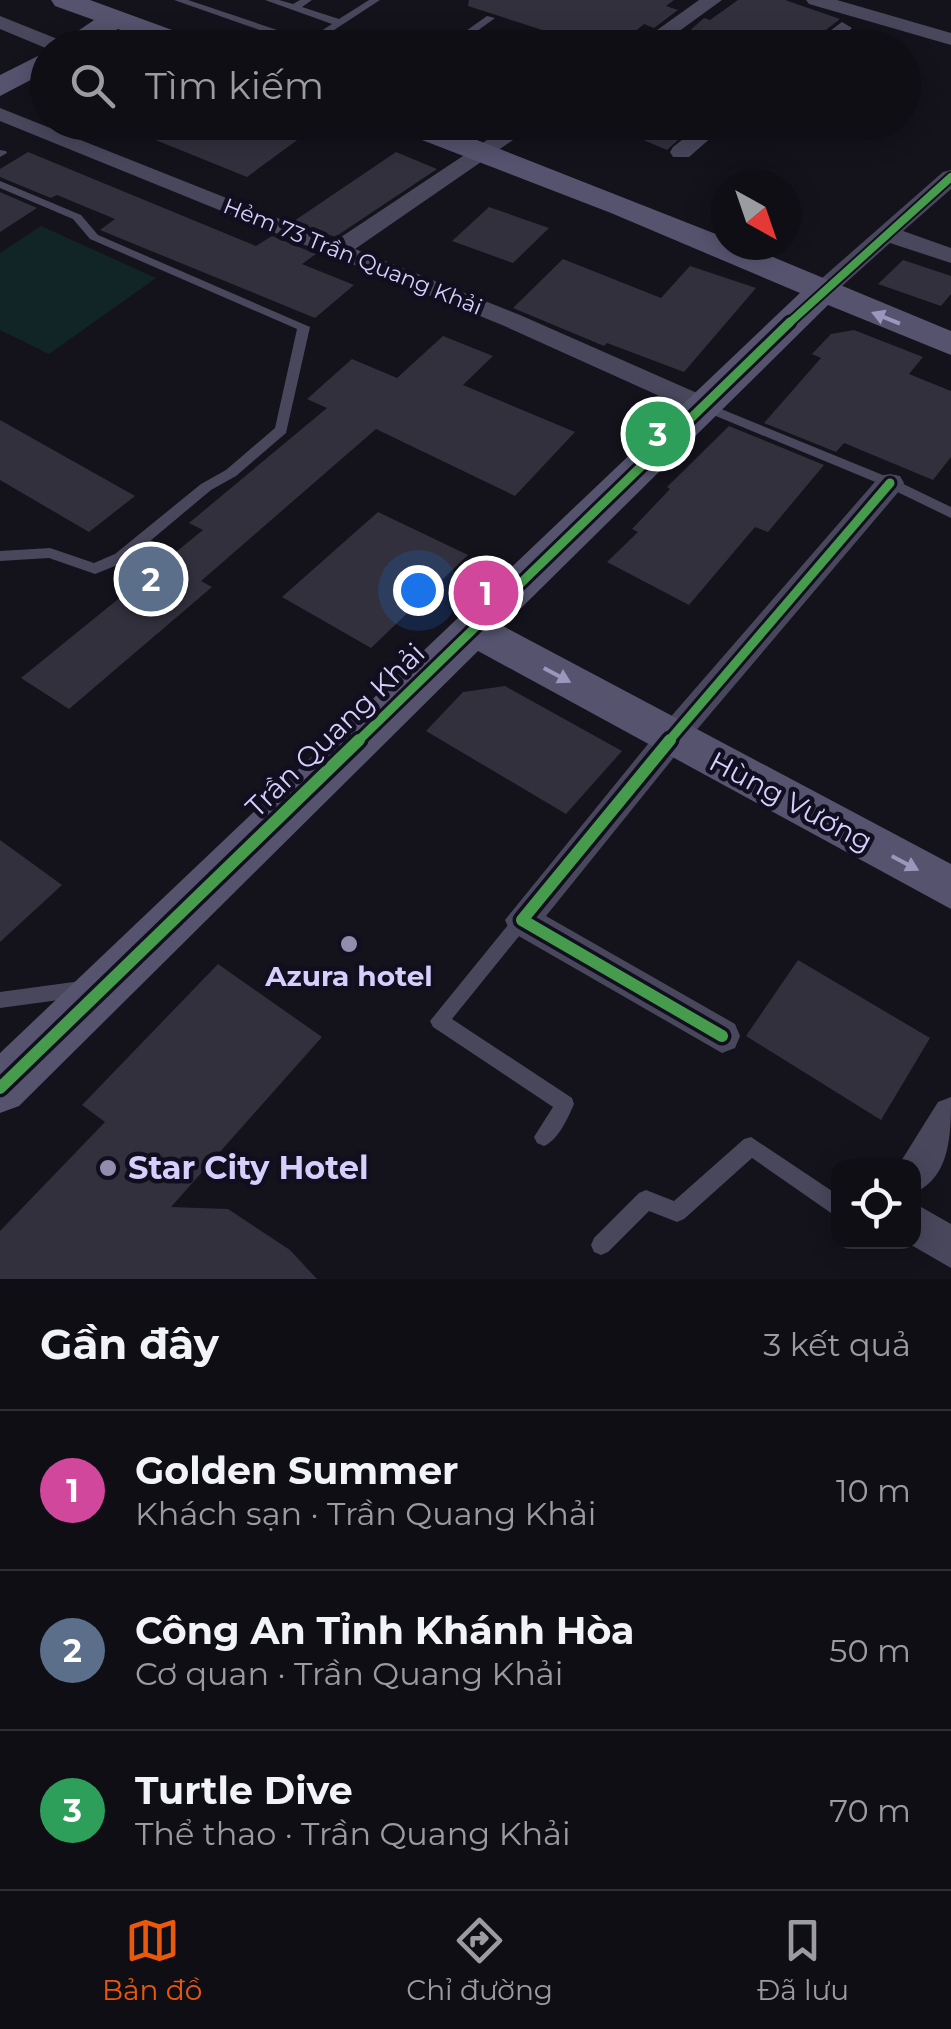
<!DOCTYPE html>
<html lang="vi">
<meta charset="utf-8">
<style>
body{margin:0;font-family:Montserrat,sans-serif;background:#1d1c22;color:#f1f3f6}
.controls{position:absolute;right:30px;bottom:30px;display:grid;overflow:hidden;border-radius:20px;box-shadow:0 5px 25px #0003}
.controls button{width:90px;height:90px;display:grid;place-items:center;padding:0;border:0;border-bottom:2px solid #2f2e34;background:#0f0e14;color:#f1f3f6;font:50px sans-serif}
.compass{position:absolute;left:711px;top:170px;width:90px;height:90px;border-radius:50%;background:#0f0e14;box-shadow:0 5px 25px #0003;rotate:140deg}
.you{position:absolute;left:418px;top:590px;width:35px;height:35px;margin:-25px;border:8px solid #fff;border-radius:50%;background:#1a73e8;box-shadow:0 0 0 15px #1a73e833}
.badge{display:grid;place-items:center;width:65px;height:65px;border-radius:50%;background:#ea580c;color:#fff;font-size:32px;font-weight:700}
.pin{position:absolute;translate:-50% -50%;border:5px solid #fff;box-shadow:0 2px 10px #0006}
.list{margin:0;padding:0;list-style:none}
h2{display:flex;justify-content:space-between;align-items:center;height:130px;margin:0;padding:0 40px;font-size:42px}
h2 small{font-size:32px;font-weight:400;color:#9b9ca0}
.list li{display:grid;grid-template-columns:65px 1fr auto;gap:30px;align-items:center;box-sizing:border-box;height:160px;padding:0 40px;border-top:2px solid #2f2e34}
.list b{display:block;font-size:38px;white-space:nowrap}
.list p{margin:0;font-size:32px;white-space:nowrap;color:#9b9ca0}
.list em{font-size:32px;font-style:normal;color:#9b9ca0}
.icon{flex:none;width:55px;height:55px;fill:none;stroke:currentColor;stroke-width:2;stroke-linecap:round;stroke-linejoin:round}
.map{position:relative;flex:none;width:951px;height:1279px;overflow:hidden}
.search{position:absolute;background:#0f0e14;box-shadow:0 5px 25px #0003;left:30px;right:30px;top:30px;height:110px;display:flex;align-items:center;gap:25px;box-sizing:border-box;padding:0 35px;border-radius:55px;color:#9b9ca0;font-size:38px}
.sheet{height:610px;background:#0f0e14}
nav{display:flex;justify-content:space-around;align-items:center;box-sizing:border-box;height:140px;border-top:2px solid #2f2e34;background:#0f0e14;font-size:28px;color:#9b9ca0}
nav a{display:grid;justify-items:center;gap:5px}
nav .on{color:#ea580c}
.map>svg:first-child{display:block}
.green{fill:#112526}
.building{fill:#32303d}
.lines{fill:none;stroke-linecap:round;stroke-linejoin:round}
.lane{fill:#49475c;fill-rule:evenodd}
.street{fill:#49475c;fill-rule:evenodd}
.secondary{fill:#55536e;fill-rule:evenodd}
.cycleway-far2-casing{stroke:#110e1f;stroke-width:12}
.cycleway-far1-casing{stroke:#110e1f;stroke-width:15}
.cycleway-casing{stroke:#110e1f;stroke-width:19}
.cycleway-far2{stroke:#469c4c;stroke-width:8}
.cycleway-far1{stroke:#469c4c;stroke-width:9}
.cycleway{stroke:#469c4c;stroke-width:12}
.oneway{fill:#9b97bc}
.poi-dot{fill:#918dad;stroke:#110e1f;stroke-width:4}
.labels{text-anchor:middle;stroke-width:9;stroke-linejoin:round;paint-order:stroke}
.far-street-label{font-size:22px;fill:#d5cffc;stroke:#110e1f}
.street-label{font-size:28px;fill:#d5cffc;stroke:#110e1f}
.poi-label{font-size:28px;font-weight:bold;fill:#d5cffc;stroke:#110e1f}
.near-poi-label{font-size:32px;font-weight:bold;fill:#d5cffc;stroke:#110e1f;text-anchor:start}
</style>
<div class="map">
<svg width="951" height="1279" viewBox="0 0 951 1279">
<rect width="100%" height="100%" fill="#14121b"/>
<path class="green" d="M 41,226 L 156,278 L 49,354 L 0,330 L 0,253 Z"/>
<path class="building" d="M 469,0 L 674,0 L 666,6 L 678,10 L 654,28 L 644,24 L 616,48 L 598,48 L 468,6 Z
M 738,0 L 785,0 L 840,19 L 803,48 L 670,48 L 704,18 L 710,20 Z
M 111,122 L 258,122 L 300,138 L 247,177 Z
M 601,122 L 698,122 L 667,150 Z
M 28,152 L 256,246 L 272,236 L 316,254 L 302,264 L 354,285 L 315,318 L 100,230 L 115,219 L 57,195 L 51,198 L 0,177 L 0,169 Z
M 396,152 L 437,169 L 335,237 L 294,221 Z
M 0,192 L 37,208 L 0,232 Z
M 489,207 L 549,228 L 513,263 L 452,241 Z
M 563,259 L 661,298 L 690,266 L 756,288 L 684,372 L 607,343 L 604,346 L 513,308 Z
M 903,260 L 951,276 L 951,294 L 941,306 L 878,284 Z
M 854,330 L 923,357 L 909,374 L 951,391 L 951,457 L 933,480 L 844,443 L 836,452 L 764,423 L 821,358 L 812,354 L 831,334 Z
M 443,336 L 493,356 L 463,385 L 575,432 L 515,496 L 376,429 L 201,581 L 212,587 L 69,709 L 21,678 L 203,530 L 189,523 L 327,408 L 307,399 L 352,359 L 397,378 Z
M 0,420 L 135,496 L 89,532 L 0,480 Z
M 729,426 L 824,465 L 768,532 L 755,527 L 689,605 L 607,562 L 638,532 L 632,529 L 670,489 L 667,487 Z
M 378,512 L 468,555 L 371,648 L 282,597 Z
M 505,686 L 622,751 L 566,814 L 426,731 L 463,692 Z
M 0,840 L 62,885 L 0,942 Z
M 798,960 L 930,1038 L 881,1120 L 746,1036 Z
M 218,964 L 322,1037 L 171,1207 L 228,1209 L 290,1250 L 317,1279 L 0,1279 L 0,1231 L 105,1122 L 82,1105 Z"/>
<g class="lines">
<path class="lane" d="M 174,0 L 188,0 L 307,40 L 332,24 L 265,0 L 279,0 L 293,4 L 300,0 L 312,0 L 302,7 L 339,19 L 369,0 L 380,0 L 308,47 Z
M 487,16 L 495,18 L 454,48 L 442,48 Z
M 0,150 L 6,151 L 7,153 L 0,157 Z
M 0,181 L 81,215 L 98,235 L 310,327 L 286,433 L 236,476 L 211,490 L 125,562 L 95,574 L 49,558 L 0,561 L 0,551 L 50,548 L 94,563 L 115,554 L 201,484 L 226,470 L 275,428 L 297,329 L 90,239 L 73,219 L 0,188 Z
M 704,402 L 895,480 L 951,507 L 951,518 L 885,486 L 699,409 L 697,406 Z
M 522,913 L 528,915 L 531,920 L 528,925 L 452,1019 L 572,1098 L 574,1104 C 568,1118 558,1140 544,1146 L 537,1143 L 534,1137 L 553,1107 L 433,1027 L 430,1021 L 516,915 Z
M 81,981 L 87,983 L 90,989 L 87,995 L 81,997 L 0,1008 L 0,992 Z
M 751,1137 L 838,1195 L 838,1216 L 831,1213 L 752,1158 L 684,1219 L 677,1222 L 649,1211 L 608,1252 L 601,1255 L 594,1252 L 591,1245 L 594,1238 L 639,1193 L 646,1190 L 674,1201 L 744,1139 Z"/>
<path class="street" d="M 699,0 L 722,0 L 656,48 L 632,48 Z
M 806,0 L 837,0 L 951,33 L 951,45 L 809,4 Z
M 0,16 L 70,44 L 73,48 L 48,49 L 0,29 Z
M 842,22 L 852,28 L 830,48 L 807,48 Z
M 0,108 L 335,241 L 514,122 L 539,122 L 355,249 L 520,315 L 713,400 L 717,406 L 704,414 L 695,412 L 502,325 L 0,121 Z
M 705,122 L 729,122 L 689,157 L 673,157 L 670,152 L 673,147 Z
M 951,170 L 951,189 L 903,231 L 951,248 L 951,263 L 890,243 L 831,296 L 813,296 L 810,291 L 813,286 L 943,172 Z
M 890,474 L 900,476 L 904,483 L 900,490 L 683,746 L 546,916 L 735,1024 L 740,1036 L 735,1048 L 722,1053 L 510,931 L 505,920 L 661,728 L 880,476 Z
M 951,1097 C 951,1133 951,1177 914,1193 L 914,1166 L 898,1166 L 938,1102 Z
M 914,1203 L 951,1224 L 951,1268 L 906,1242 L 914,1242 Z"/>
<path class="secondary" d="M 51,0 L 90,0 L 205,42 L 209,48 L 168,48 L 118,29 L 87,48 L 53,48 L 94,20 L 55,6 Z
M 48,51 L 48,71 L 0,96 L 0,75 Z
M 387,122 L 431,122 L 726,238 L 726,245 L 744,245 L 951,331 L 951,355 L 828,305 L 503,626 L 951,864 L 951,909 L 478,651 L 19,1106 L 0,1113 L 0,1053 L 800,293 L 611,213 L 391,128 Z"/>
<defs>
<path id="cycleway-far2" d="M 787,325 L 951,177"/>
<path id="cycleway-far1" d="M 357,742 L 790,322
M 668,742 L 890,483"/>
<path id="cycleway" d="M 670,740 L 522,920 L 722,1036
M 0,1088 L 359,740"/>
</defs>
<use href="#cycleway-far2" class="cycleway-far2-casing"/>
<use href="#cycleway-far1" class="cycleway-far1-casing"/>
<use href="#cycleway" class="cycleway-casing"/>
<use href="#cycleway-far2" class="cycleway-far2"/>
<use href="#cycleway-far1" class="cycleway-far1"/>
<use href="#cycleway" class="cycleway"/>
</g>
<defs><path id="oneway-solid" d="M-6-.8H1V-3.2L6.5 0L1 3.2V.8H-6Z" transform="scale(2.5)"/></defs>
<g class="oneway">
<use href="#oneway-solid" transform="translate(886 318) rotate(-158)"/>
<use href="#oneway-solid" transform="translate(557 675) rotate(28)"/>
<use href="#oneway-solid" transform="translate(905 863) rotate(28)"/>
</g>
<g class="poi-dot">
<circle cx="349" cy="944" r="10"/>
<circle cx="108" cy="1168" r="10"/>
</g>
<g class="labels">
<g class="far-street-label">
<text transform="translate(353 256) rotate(22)" y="8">Hẻm 73 Trần Quang Khải</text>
</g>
<g class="street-label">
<text transform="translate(335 730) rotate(-44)" y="10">Trần Quang Khải</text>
<text transform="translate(791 801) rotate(28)" y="10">Hùng Vương</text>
</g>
<g class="poi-label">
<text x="349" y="986">Azura hotel</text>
</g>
<g class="near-poi-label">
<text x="128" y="1179">Star City Hotel</text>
</g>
</g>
</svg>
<div class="controls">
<button><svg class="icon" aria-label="locate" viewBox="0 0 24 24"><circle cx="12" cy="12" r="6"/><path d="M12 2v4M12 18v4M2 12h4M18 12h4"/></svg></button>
</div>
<svg class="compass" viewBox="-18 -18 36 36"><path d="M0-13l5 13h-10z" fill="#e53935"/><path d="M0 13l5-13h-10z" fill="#9b9ca0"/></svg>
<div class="you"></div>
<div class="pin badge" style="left:486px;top:593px;background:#d1479c">1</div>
<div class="pin badge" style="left:151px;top:579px;background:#5c6f8a">2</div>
<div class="pin badge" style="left:658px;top:434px;background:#2e9e5b">3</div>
<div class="search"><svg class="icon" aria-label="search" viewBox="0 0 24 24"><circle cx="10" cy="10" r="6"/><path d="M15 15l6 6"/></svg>Tìm kiếm</div>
</div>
<section class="sheet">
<h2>Gần đây<small>3 kết quả</small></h2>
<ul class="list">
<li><span class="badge" style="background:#d1479c">1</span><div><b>Golden Summer</b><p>Khách sạn · Trần Quang Khải</p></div><em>10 m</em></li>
<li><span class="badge" style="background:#5c6f8a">2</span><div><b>Công An Tỉnh Khánh Hòa</b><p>Cơ quan · Trần Quang Khải</p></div><em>50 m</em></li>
<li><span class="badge" style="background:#2e9e5b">3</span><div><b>Turtle Dive</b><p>Thể thao · Trần Quang Khải</p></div><em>70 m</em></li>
</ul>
</section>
<nav>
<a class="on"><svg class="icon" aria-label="map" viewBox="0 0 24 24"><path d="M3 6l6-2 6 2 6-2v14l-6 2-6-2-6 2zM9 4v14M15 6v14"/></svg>Bản đồ</a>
<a><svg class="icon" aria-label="directions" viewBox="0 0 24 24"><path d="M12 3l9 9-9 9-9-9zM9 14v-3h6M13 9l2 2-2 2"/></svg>Chỉ đường</a>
<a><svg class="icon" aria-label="saved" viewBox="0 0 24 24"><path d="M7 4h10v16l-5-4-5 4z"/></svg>Đã lưu</a>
</nav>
